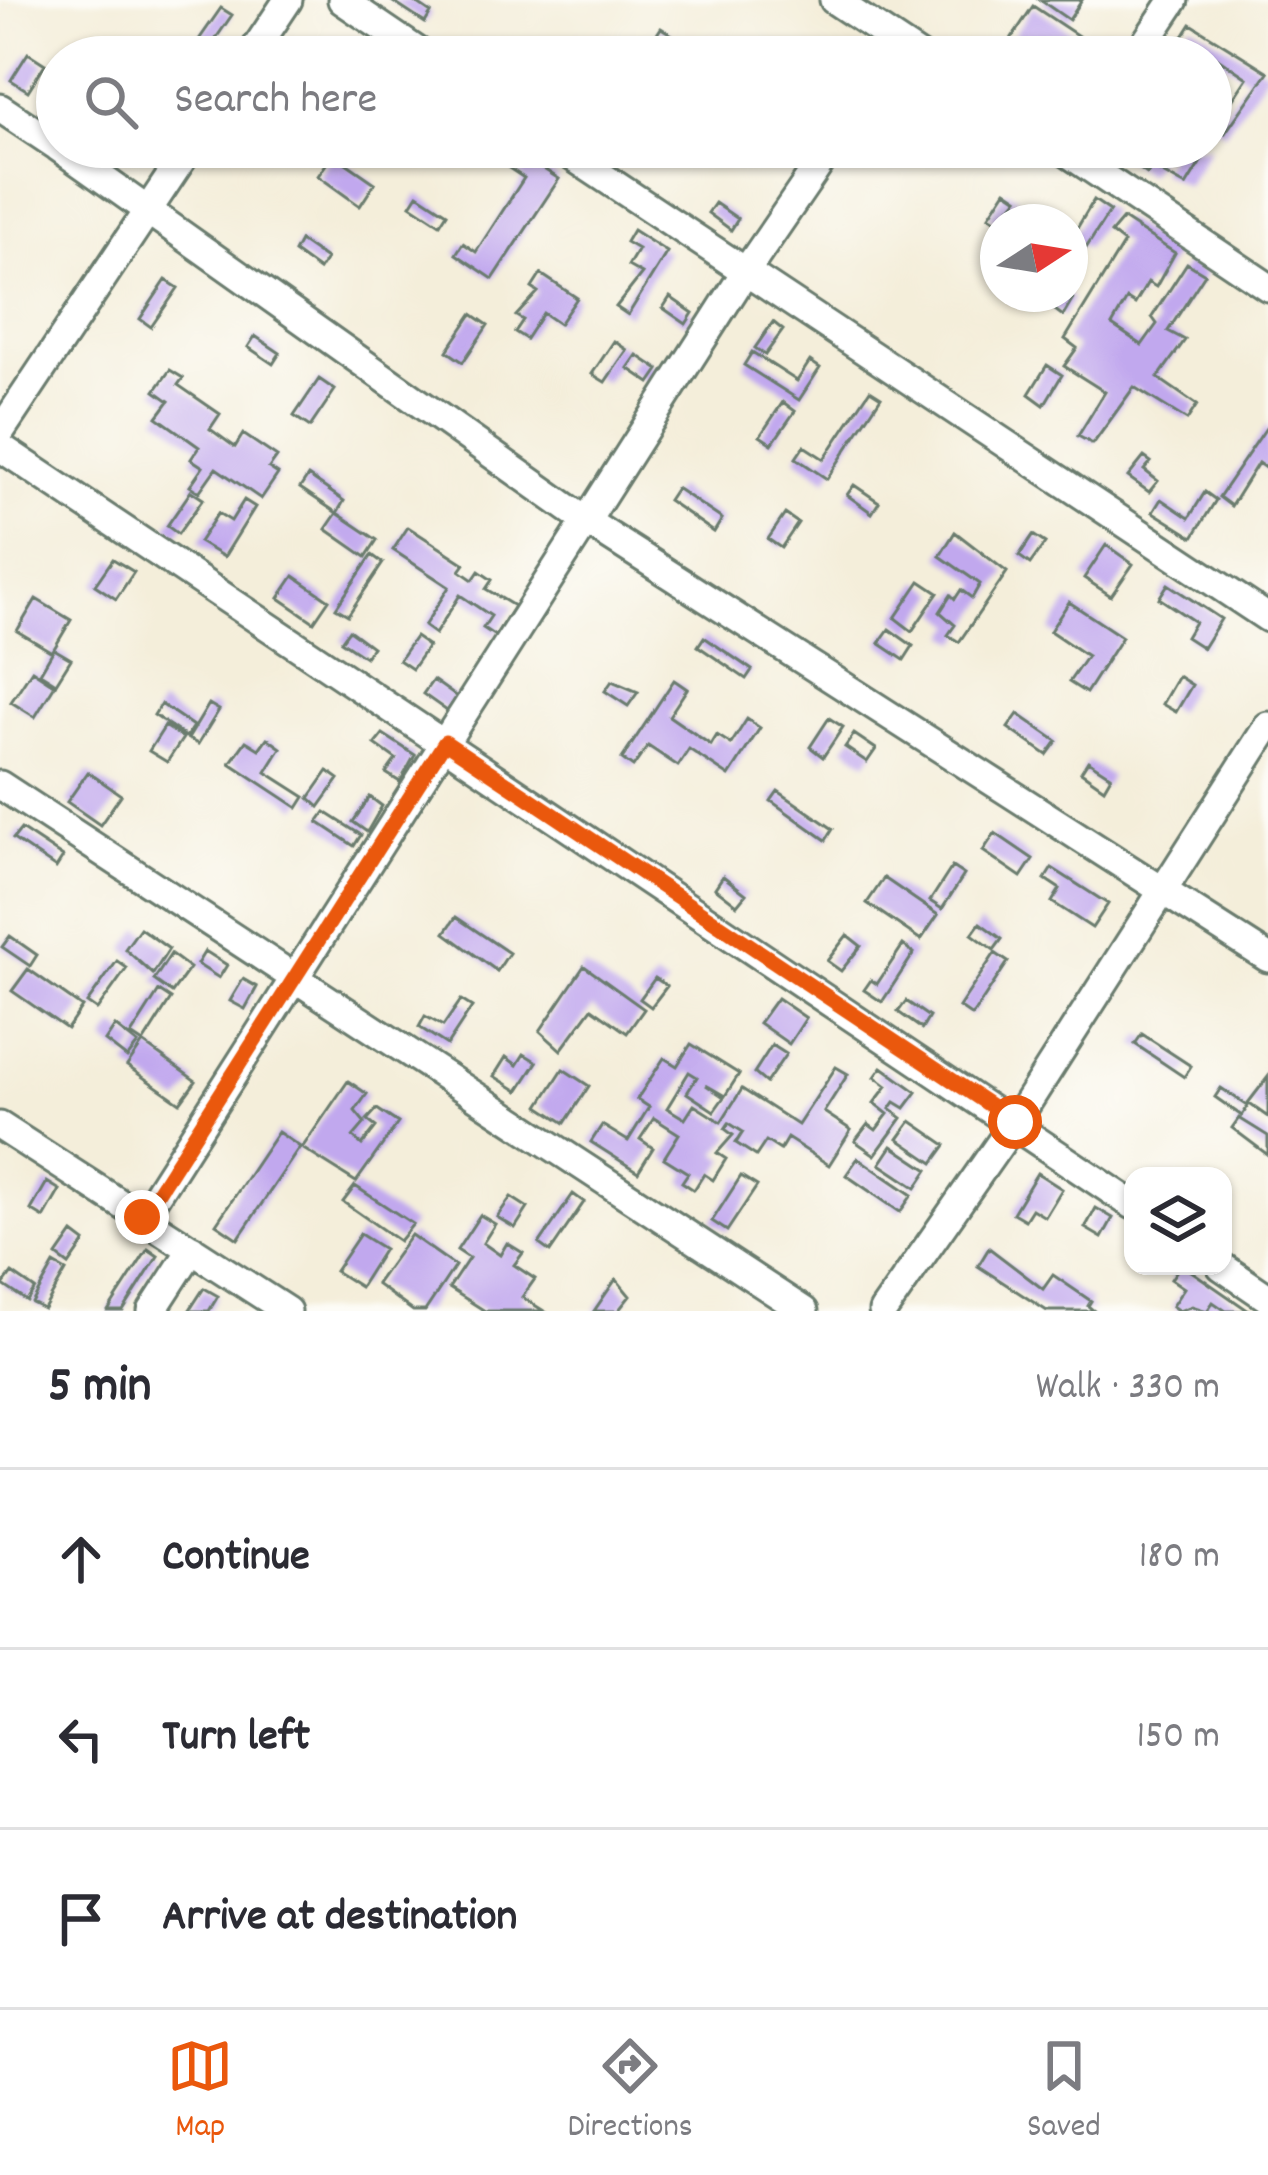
<!DOCTYPE html>
<meta charset="utf-8">
<style>
body{margin:0;font-family:Dekko,sans-serif;background:#f7f7f7;color:#2b2b33}
.controls{position:absolute;right:36px;bottom:36px;display:grid;overflow:hidden;border-radius:24px;box-shadow:0 3px 9px #0004}
.controls button{width:108px;height:108px;display:grid;place-items:center;padding:0;border:0;border-bottom:3px solid #e1e1e2;background:#fff;color:#2b2b33;font:60px sans-serif}
.compass{position:absolute;left:980px;top:204px;width:108px;height:108px;border-radius:50%;background:#fff;box-shadow:0 3px 9px #0004;rotate:78deg}
.stop{position:absolute;width:36px;height:36px;margin:-27px;border:9px solid #ea580c;border-radius:50%;background:#fff}
.stop.end{background:#ea580c;border-color:#fff;box-shadow:0 3px 12px #0008}
.list{margin:0;padding:0;list-style:none}
h2{display:flex;justify-content:space-between;align-items:center;height:156px;margin:0;padding:0 48px;font-size:51px}
h2 small{font-size:39px;font-weight:400;color:#7c7c81}
.list li{display:grid;grid-template-columns:78px 1fr auto;gap:36px;align-items:center;box-sizing:border-box;height:180px;padding:0 48px;border-top:3px solid #e1e1e2}
.list b{display:block;font-size:45px;white-space:nowrap}
.list em{font-size:39px;font-style:normal;color:#7c7c81}
.icon{flex:none;width:66px;height:66px;fill:none;stroke:currentColor;stroke-width:2;stroke-linecap:round;stroke-linejoin:round}
.map{position:relative;flex:none;width:1268px;height:1311px;overflow:hidden}
.search{position:absolute;background:#fff;box-shadow:0 3px 9px #0004;left:36px;right:36px;top:36px;height:132px;display:flex;align-items:center;gap:30px;box-sizing:border-box;padding:0 42px;border-radius:66px;color:#7c7c81;font-size:45px}
.sheet{height:696px;background:#fff}
nav{display:flex;justify-content:space-around;align-items:center;box-sizing:border-box;height:168px;border-top:3px solid #e1e1e2;background:#fff;font-size:33px;color:#7c7c81}
nav a{display:grid;justify-items:center;gap:6px}
nav .on{color:#ea580c}
.map>svg:first-child{display:block}
.building{fill:#c1a8ee}
.lines{fill:none;stroke-linecap:round;stroke-linejoin:round}
.minor-casing{stroke:#6a7b6e;stroke-width:33}
.minor{stroke:#fff;stroke-width:27}
.route{stroke:#ea580c;stroke-width:15}
</style>
<div class="map">
<svg width="1268" height="1311" viewBox="0 0 1268 1311">
<rect width="100%" height="100%" fill="#fdfcf7"/>
<filter id="ink" filterUnits="userSpaceOnUse"><feTurbulence type="fractalNoise" baseFrequency=".00833" numOctaves="2"/><feDisplacementMap in="SourceGraphic" scale="24" xChannelSelector="R" yChannelSelector="G"/><feConvolveMatrix kernelMatrix="1 2 1 2 8 2 1 2 1" color-interpolation-filters="sRGB"/></filter>
<filter id="wash" filterUnits="userSpaceOnUse"><feTurbulence type="fractalNoise" baseFrequency=".004" numOctaves="4" result="noise"/><feDisplacementMap in="SourceGraphic" scale="48" xChannelSelector="R" yChannelSelector="G"/><feGaussianBlur stdDeviation="2.7" result="paint"/><feColorMatrix in="noise" values="0 0 0 0 0 0 0 0 0 0 0 0 0 0 0 0 0 1.4 0 .05"/><feComposite in="paint" operator="in"/></filter>
<g filter="url(#wash)">
<rect width="100%" height="100%" fill="#f4eeda"/>
<g id="blocks">
<path class="building" d="M 390,0 L 412,0 L 431,13 L 425,23 Z
M 1040,0 L 1082,0 L 1069,20 Z
M 1033,6 L 1110,57 L 1075,57 L 1066,44 L 1061,54 L 1045,42 L 1035,57 L 999,57 Z
M 221,8 L 232,15 L 203,57 L 194,57 L 189,54 Z
M 1191,24 L 1268,72 L 1225,133 L 1211,123 L 1211,106 L 1223,114 L 1247,78 L 1200,46 L 1192,57 L 1170,57 Z
M 661,28 L 684,42 L 675,57 L 642,57 Z
M 28,53 L 45,64 L 28,91 L 11,80 Z
M 1123,147 L 1142,147 L 1159,157 L 1147,174 L 1119,154 Z
M 1165,147 L 1210,147 L 1186,186 L 1159,171 L 1172,152 Z
M 519,153 L 559,179 L 493,279 L 456,254 L 463,243 L 476,252 L 524,178 L 509,168 Z
M 333,154 L 375,183 L 360,206 L 318,176 Z
M 1006,190 L 1018,198 L 998,222 L 989,216 Z
M 418,194 L 447,213 L 440,224 L 411,205 Z
M 1094,200 L 1110,211 L 1086,248 L 1070,240 Z
M 715,203 L 738,219 L 731,230 L 708,213 Z
M 1123,219 L 1175,253 L 1156,287 L 1148,282 L 1135,304 L 1127,299 L 1112,325 L 1142,345 L 1157,324 L 1152,317 L 1187,263 L 1205,274 L 1168,331 L 1185,340 L 1158,378 L 1197,405 L 1187,420 L 1134,387 L 1093,444 L 1078,436 L 1105,392 L 1064,366 L 1077,348 L 1065,339 L 1124,243 L 1111,233 Z
M 633,230 L 667,252 L 628,315 L 616,307 L 642,274 L 628,266 L 638,249 L 626,242 Z
M 300,241 L 326,259 L 319,270 L 294,252 Z
M 541,274 L 577,298 L 559,324 L 543,313 L 526,339 L 515,332 L 523,320 L 516,316 L 538,292 L 532,288 Z
M 166,280 L 178,288 L 151,327 L 140,319 Z
M 1034,294 L 1066,294 L 1073,299 L 1063,316 Z
M 670,297 L 693,313 L 686,324 L 663,308 Z
M 472,314 L 488,325 L 463,362 L 447,351 Z
M 773,322 L 783,330 L 765,355 L 755,348 Z
M 255,336 L 280,353 L 273,364 L 248,347 Z
M 614,341 L 627,350 L 605,382 L 592,374 Z
M 752,352 L 797,381 L 810,361 L 820,368 L 799,400 L 744,365 Z
M 637,355 L 659,370 L 650,383 L 628,368 Z
M 1047,365 L 1062,375 L 1044,405 L 1029,394 Z
M 170,370 L 183,378 L 178,385 L 220,414 L 210,429 L 235,447 L 243,434 L 277,457 L 269,468 L 278,474 L 261,499 L 216,468 L 199,492 L 190,486 L 203,467 L 191,459 L 199,447 L 157,417 L 169,401 L 155,391 Z
M 319,379 L 335,390 L 310,427 L 294,416 Z
M 870,390 L 881,397 L 827,479 L 796,458 L 804,446 L 824,459 Z
M 783,402 L 795,411 L 772,444 L 760,436 Z
M 1268,425 L 1268,470 L 1258,463 L 1231,506 L 1219,497 Z
M 1144,457 L 1151,462 L 1144,470 L 1158,481 L 1149,492 L 1128,477 Z
M 308,476 L 344,501 L 337,513 L 300,488 Z
M 854,485 L 879,502 L 872,513 L 847,495 Z
M 676,488 L 722,519 L 714,532 L 668,500 Z
M 191,491 L 203,499 L 178,534 L 167,526 Z
M 1205,492 L 1216,500 L 1193,537 L 1153,512 L 1161,499 L 1189,518 Z
M 244,500 L 255,507 L 224,557 L 199,542 L 218,513 L 231,521 Z
M 337,513 L 377,540 L 366,557 L 326,529 Z
M 785,514 L 798,523 L 781,548 L 768,539 Z
M 408,527 L 465,564 L 460,571 L 473,580 L 479,571 L 492,580 L 486,589 L 514,606 L 495,636 L 483,628 L 491,616 L 460,595 L 435,634 L 424,626 L 449,587 L 393,550 Z
M 955,532 L 1007,572 L 959,642 L 948,635 L 955,625 L 940,612 L 951,595 L 955,599 L 961,590 L 972,598 L 980,584 L 940,556 Z
M 1033,535 L 1045,543 L 1030,564 L 1019,556 Z
M 1106,545 L 1133,564 L 1111,596 L 1084,578 Z
M 372,555 L 383,563 L 348,615 L 336,608 Z
M 113,559 L 134,572 L 116,599 L 95,585 Z
M 294,576 L 329,600 L 314,622 L 279,598 Z
M 920,581 L 938,593 L 912,631 L 895,618 Z
M 1168,584 L 1221,619 L 1203,648 L 1186,637 L 1195,622 L 1159,598 Z
M 36,599 L 71,620 L 52,652 L 17,631 Z
M 1069,602 L 1122,637 L 1086,693 L 1069,682 L 1087,656 L 1050,631 Z
M 889,629 L 913,646 L 904,660 L 879,643 Z
M 349,630 L 372,647 L 365,657 L 341,641 Z
M 415,637 L 428,646 L 412,669 L 399,660 Z
M 704,637 L 752,670 L 746,679 L 698,646 Z
M 54,649 L 71,659 L 56,683 L 40,673 Z
M 32,670 L 55,685 L 35,717 L 11,702 Z
M 1178,676 L 1192,685 L 1176,712 L 1162,704 Z
M 433,680 L 457,697 L 447,711 L 423,694 Z
M 674,680 L 687,689 L 669,716 L 711,745 L 717,735 L 731,744 L 747,719 L 760,728 L 729,776 L 689,749 L 678,766 L 648,746 L 633,767 L 622,759 Z
M 612,681 L 638,692 L 628,706 L 605,691 Z
M 161,704 L 193,726 L 186,737 L 154,715 Z
M 209,704 L 219,710 L 198,744 L 188,739 Z
M 1018,714 L 1057,741 L 1047,755 L 1008,728 Z
M 829,718 L 843,727 L 823,757 L 810,747 Z
M 165,726 L 183,738 L 167,762 L 149,751 Z
M 383,734 L 415,755 L 400,782 L 386,773 L 396,759 L 375,744 Z
M 854,734 L 876,749 L 867,762 L 845,747 Z
M 267,738 L 281,748 L 266,772 L 305,797 L 298,808 L 230,763 L 246,741 L 259,749 Z
M 1088,761 L 1111,776 L 1104,788 L 1081,772 Z
M 328,771 L 339,779 L 319,807 L 309,798 Z
M 88,772 L 121,795 L 100,825 L 67,802 Z
M 778,791 L 833,829 L 826,840 L 771,801 Z
M 370,797 L 382,806 L 367,832 L 353,822 Z
M 325,812 L 361,835 L 354,846 L 318,822 Z
M 21,829 L 63,857 L 56,868 L 13,839 Z
M 995,833 L 1033,859 L 1021,877 L 983,851 Z
M 952,867 L 964,875 L 942,909 L 930,901 Z
M 1052,868 L 1108,904 L 1092,928 L 1052,902 L 1060,889 L 1045,879 Z
M 723,876 L 746,894 L 737,905 L 715,888 Z
M 884,878 L 938,915 L 921,940 L 867,903 Z
M 456,917 L 509,953 L 497,971 L 445,933 Z
M 980,923 L 1002,939 L 994,950 L 972,934 Z
M 140,928 L 169,949 L 153,974 L 125,949 Z
M 847,935 L 861,946 L 841,971 L 827,961 Z
M 10,936 L 37,955 L 30,966 L 2,947 Z
M 903,945 L 914,953 L 882,1002 L 864,990 L 871,980 L 877,984 Z
M 205,951 L 227,965 L 219,978 L 197,964 Z
M 995,953 L 1008,962 L 972,1016 L 959,1007 Z
M 171,954 L 190,968 L 172,993 L 154,980 Z
M 117,961 L 127,968 L 97,1010 L 87,1003 Z
M 584,966 L 644,1009 L 627,1033 L 592,1008 L 561,1050 L 540,1031 Z
M 28,969 L 82,1007 L 67,1029 L 12,991 Z
M 655,978 L 667,986 L 651,1007 L 640,999 Z
M 243,979 L 257,987 L 245,1009 L 230,1001 Z
M 159,991 L 171,999 L 143,1043 L 131,1035 Z
M 777,998 L 806,1018 L 789,1044 L 759,1023 Z
M 461,1000 L 472,1007 L 447,1045 L 419,1027 L 425,1016 L 443,1026 Z
M 906,1001 L 929,1017 L 922,1029 L 898,1012 Z
M 115,1026 L 138,1044 L 127,1058 L 105,1041 Z
M 1142,1034 L 1191,1066 L 1184,1077 L 1135,1044 Z
M 143,1043 L 196,1081 L 180,1103 L 127,1066 Z
M 691,1044 L 739,1074 L 725,1096 L 706,1085 L 724,1097 L 714,1111 L 687,1093 L 697,1077 L 689,1072 L 667,1108 L 685,1119 L 694,1105 L 721,1122 L 742,1089 L 798,1125 L 836,1067 L 848,1074 L 824,1112 L 851,1130 L 829,1165 L 787,1138 L 780,1150 L 766,1141 L 756,1156 L 736,1143 L 743,1132 L 729,1123 L 725,1129 L 733,1135 L 717,1153 L 726,1159 L 713,1180 L 704,1174 L 694,1190 L 682,1182 L 688,1173 L 664,1158 L 679,1134 L 654,1118 L 640,1139 L 653,1148 L 638,1172 L 591,1142 L 602,1125 L 628,1141 L 649,1107 L 637,1099 L 664,1058 L 677,1066 Z
M 772,1045 L 786,1054 L 766,1083 L 754,1073 Z
M 524,1054 L 537,1062 L 518,1091 L 494,1076 L 506,1057 L 517,1065 Z
M 882,1067 L 917,1092 L 905,1108 L 895,1102 L 890,1109 L 902,1118 L 875,1155 L 855,1141 L 868,1124 L 876,1130 L 888,1114 L 874,1103 L 887,1086 L 875,1077 Z
M 563,1069 L 589,1086 L 565,1123 L 539,1106 Z
M 1268,1077 L 1268,1117 L 1248,1103 Z
M 348,1081 L 367,1094 L 355,1111 L 365,1123 L 353,1137 L 362,1145 L 376,1127 L 367,1120 L 377,1109 L 398,1123 L 356,1182 L 302,1148 Z
M 1221,1088 L 1248,1106 L 1242,1116 L 1215,1097 Z
M 1239,1118 L 1268,1136 L 1268,1155 L 1232,1128 Z
M 911,1121 L 946,1145 L 933,1163 L 898,1139 Z
M 278,1132 L 300,1147 L 238,1239 L 216,1224 Z
M 892,1146 L 928,1170 L 916,1188 L 880,1164 Z
M 858,1158 L 912,1195 L 900,1212 L 846,1175 Z
M 1037,1173 L 1062,1189 L 1045,1217 L 1032,1209 L 1025,1220 L 1013,1213 Z
M 741,1176 L 757,1186 L 727,1231 L 712,1221 Z
M 47,1182 L 60,1190 L 44,1218 L 31,1210 Z
M 355,1186 L 413,1224 L 399,1241 L 343,1202 Z
M 573,1194 L 584,1202 L 550,1252 L 539,1244 Z
M 511,1197 L 528,1208 L 515,1228 L 497,1217 Z
M 1096,1208 L 1113,1218 L 1102,1238 L 1085,1228 Z
M 480,1215 L 495,1224 L 483,1243 L 500,1255 L 507,1243 L 523,1253 L 514,1265 L 535,1279 L 522,1297 L 544,1311 L 485,1311 L 449,1288 L 469,1258 L 457,1250 Z
M 73,1233 L 85,1242 L 69,1265 L 57,1256 Z
M 360,1234 L 384,1249 L 360,1287 L 335,1271 Z
M 411,1235 L 455,1266 L 425,1311 L 413,1311 L 376,1284 Z
M 989,1248 L 1043,1289 L 1053,1275 L 1091,1301 L 1088,1306 L 1094,1311 L 1047,1311 L 978,1266 Z
M 148,1249 L 158,1256 L 123,1311 L 108,1311 Z
M 54,1264 L 66,1271 L 44,1309 L 32,1303 Z
M 1180,1266 L 1184,1266 L 1249,1311 L 1226,1311 L 1213,1302 L 1207,1311 L 1192,1306 L 1179,1311 L 1172,1306 L 1184,1288 L 1171,1279 Z
M 12,1273 L 35,1289 L 27,1301 L 3,1285 Z
M 616,1279 L 630,1296 L 618,1311 L 594,1311 Z
M 204,1288 L 218,1296 L 209,1311 L 189,1311 Z"/>
</g>
</g>
<g filter="url(#ink)">
<use href="#blocks" fill-opacity="0" stroke="#6a7b6e" stroke-width="3"/>
<g class="lines">
<defs>
<path id="minor" d="M 342,0 L 426,57
M 834,0 L 920,57
M 250,57 L 288,0
M 1136,57 L 1174,0
M 0,108 L 57,146
M 58,147 L 589,523 L 1268,958
M 558,147 L 1268,618
M 1059,147 L 1268,287
M 0,432 L 190,147
M 0,447 L 1133,1205
M 0,785 L 804,1311
M 0,1126 L 287,1311
M 142,1217 L 744,274 L 831,147
M 1221,1266 L 1268,1298
M 152,1311 L 192,1249
M 883,1311 L 1015,1122 L 1268,726"/>
</defs>
<use href="#minor" class="minor-casing"/>
<use href="#minor" class="minor"/>
</g>
</g>
<g class="lines" filter="url(#ink)">
<path class="route" d="M 142,1217 L 445,742 L 1015,1122"/>
</g>
</svg>
<div class="controls">
<button><svg class="icon" aria-label="layers" viewBox="0 0 24 24"><path d="M12 4l9 5-9 5-9-5zM3 14l9 5 9-5"/></svg></button>
</div>
<svg class="compass" viewBox="-18 -18 36 36"><path d="M0-13l5 13h-10z" fill="#e53935"/><path d="M0 13l5-13h-10z" fill="#7c7c81"/></svg>
<div class="stop" style="left:1015px;top:1122px"></div>
<div class="stop end" style="left:142px;top:1217px"></div>
<div class="search"><svg class="icon" aria-label="search" viewBox="0 0 24 24"><circle cx="10" cy="10" r="6"/><path d="M15 15l6 6"/></svg>Search here</div>
</div>
<section class="sheet">
<h2>5 min<small>Walk · 330 m</small></h2>
<ul class="list">
<li><svg class="icon" aria-label="ahead" viewBox="0 0 24 24"><path d="M12 20V5M6 11l6-6 6 6"/></svg><div><b>Continue</b></div><em>180 m</em></li>
<li><svg class="icon" aria-label="left" viewBox="0 0 24 24"><path d="M17 20v-9H6M10 6l-5 5 5 5"/></svg><div><b>Turn left</b></div><em>150 m</em></li>
<li><svg class="icon" aria-label="arrive" viewBox="0 0 24 24"><path d="M6 21V4h12l-3 4 3 4H6"/></svg><div><b>Arrive at destination</b></div></li>
</ul>
</section>
<nav>
<a class="on"><svg class="icon" aria-label="map" viewBox="0 0 24 24"><path d="M3 6l6-2 6 2 6-2v14l-6 2-6-2-6 2zM9 4v14M15 6v14"/></svg>Map</a>
<a><svg class="icon" aria-label="directions" viewBox="0 0 24 24"><path d="M12 3l9 9-9 9-9-9zM9 14v-3h6M13 9l2 2-2 2"/></svg>Directions</a>
<a><svg class="icon" aria-label="saved" viewBox="0 0 24 24"><path d="M7 4h10v16l-5-4-5 4z"/></svg>Saved</a>
</nav>
